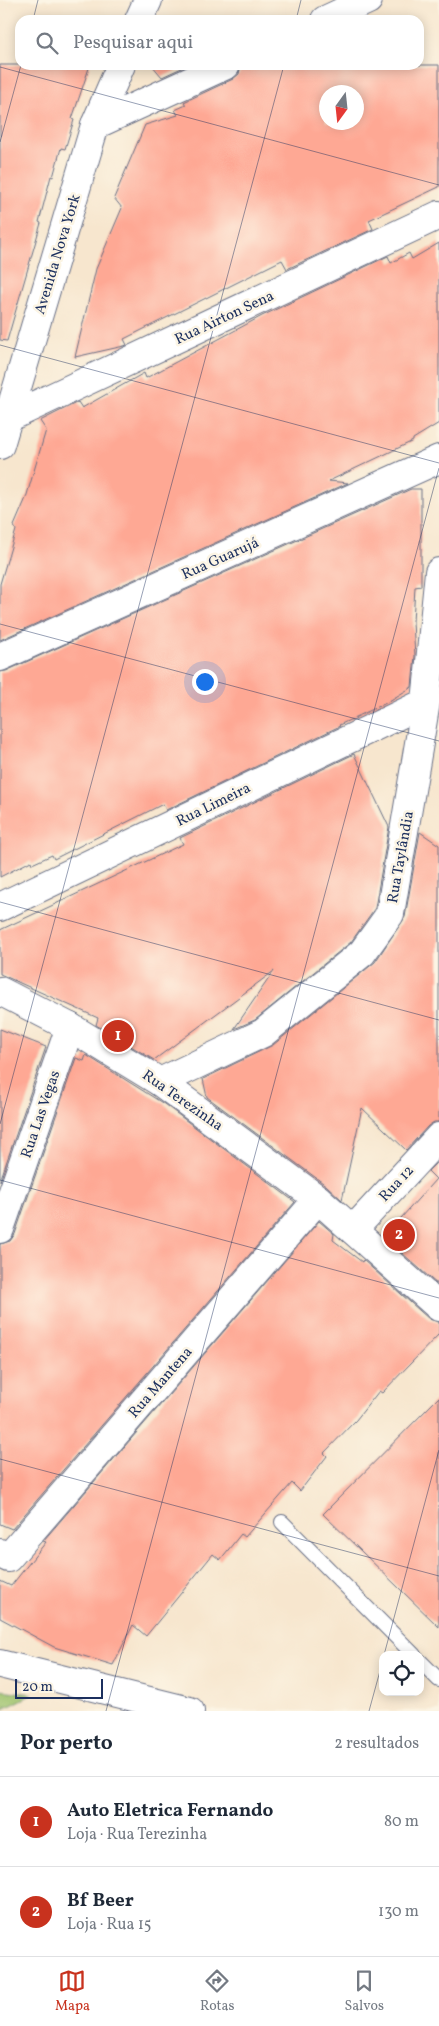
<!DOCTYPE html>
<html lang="pt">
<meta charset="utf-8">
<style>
body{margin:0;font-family:Vollkorn,serif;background:#f6f6f7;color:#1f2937}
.controls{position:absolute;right:15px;bottom:15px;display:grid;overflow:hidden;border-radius:10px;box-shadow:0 2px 12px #0003}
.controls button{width:45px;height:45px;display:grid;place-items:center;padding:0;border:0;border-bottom:1px solid #e0e1e3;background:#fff;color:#1f2937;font:25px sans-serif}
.compass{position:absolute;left:319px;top:85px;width:45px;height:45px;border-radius:50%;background:#fff;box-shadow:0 2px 12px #0003;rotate:195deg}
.scale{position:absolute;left:15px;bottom:12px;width:88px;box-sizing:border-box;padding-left:5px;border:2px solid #1b2f5e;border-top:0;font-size:14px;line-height:18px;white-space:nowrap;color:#1b2f5e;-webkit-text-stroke:4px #fcf5e5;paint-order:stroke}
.you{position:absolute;left:204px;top:681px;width:18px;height:18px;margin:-12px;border:4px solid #fff;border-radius:50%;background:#1a73e8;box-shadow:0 0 0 8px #1a73e833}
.badge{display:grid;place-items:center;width:32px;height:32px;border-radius:50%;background:#c8321e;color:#fff;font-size:16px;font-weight:700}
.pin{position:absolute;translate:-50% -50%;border:2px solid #fff;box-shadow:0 1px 5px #0006}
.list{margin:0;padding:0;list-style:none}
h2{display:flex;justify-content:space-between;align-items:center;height:65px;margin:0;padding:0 20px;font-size:21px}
h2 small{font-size:16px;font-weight:400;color:#747a83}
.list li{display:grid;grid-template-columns:32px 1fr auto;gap:15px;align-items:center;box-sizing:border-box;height:90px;padding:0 20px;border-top:1px solid #e0e1e3}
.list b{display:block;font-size:19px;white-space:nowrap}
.list p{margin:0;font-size:16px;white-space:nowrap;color:#747a83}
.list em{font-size:16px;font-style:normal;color:#747a83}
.icon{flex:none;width:28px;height:28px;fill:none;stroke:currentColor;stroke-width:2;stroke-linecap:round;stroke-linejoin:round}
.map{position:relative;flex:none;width:439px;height:1711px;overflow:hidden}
.search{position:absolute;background:#fff;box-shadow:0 2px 12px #0003;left:15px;right:15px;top:15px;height:55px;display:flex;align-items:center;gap:12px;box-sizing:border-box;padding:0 18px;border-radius:15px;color:#747a83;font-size:19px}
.sheet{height:245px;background:#fff}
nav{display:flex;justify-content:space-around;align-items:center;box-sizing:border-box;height:70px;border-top:1px solid #e0e1e3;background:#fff;font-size:14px;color:#747a83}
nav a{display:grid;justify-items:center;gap:2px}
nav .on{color:#c8321e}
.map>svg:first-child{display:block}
.grass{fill:url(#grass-tufts);stroke:#5c7865}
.building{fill:#fea894;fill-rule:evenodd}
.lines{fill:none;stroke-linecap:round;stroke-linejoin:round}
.lane-casing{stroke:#686f85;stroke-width:16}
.street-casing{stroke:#686f85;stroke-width:30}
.secondary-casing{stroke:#686f85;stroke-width:30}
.primary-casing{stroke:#686f85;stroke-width:30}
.lane{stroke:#fff;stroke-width:14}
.street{stroke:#fff;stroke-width:28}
.secondary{stroke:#fff;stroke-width:28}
.primary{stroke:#fff;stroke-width:28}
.ticks{fill:none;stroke:#1b2f5e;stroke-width:1;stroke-opacity:0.45}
.labels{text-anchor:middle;stroke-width:5;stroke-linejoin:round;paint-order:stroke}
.street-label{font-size:15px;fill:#1b2f5e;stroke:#fcf5e5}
</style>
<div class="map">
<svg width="439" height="1711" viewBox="0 0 439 1711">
<defs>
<pattern id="grass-tufts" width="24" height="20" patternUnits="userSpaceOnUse" patternTransform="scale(1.25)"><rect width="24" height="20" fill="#9dc26c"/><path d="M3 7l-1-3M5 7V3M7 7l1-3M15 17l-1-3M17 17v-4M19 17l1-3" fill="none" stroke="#7f9e5c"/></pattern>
</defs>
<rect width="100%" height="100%" fill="#fcf5e5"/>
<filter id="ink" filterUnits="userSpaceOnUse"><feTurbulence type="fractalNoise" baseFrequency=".02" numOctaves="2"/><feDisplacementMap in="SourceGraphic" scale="10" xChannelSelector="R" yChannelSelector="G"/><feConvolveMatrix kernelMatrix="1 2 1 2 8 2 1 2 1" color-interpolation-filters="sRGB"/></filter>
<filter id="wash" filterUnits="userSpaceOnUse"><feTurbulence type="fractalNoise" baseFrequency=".0096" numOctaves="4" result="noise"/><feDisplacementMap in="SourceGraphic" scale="20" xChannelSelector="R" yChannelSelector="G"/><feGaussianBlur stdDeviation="1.12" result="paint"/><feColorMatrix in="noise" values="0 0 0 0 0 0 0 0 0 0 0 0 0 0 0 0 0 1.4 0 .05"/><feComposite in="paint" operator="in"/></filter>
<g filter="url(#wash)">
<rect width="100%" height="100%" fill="#f7e6ce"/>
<path class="grass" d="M 0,1690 L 33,1694 L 0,1711 Z"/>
<g id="blocks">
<path class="building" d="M 0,65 L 90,65 L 72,119 L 74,120 L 65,149 L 61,148 L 53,177 L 51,176 L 39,222 L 41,223 L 7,341 L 0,340 Z
M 152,65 L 188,65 L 162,77 Z
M 241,65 L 439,65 L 439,187 L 369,220 L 373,229 L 287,269 L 282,260 L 124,339 L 127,345 L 124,346 L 75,357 L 96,269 L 122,208 L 114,198 L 145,125 L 178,115 L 175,110 L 186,105 L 184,102 L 233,79 L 239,74 ZM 326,92 L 356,92 L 356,122 L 326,122 Z
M 439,243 L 439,423 L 413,439 L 413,441 L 329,481 L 348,483 L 0,640 L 0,584 L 16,530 L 14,526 L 26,498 L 46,430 L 40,421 L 78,402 L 82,408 L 144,373 L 146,378 L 262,316 L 388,256 L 391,263 L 409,253 L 412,259 Z
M 411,489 L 421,489 L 421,586 L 415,587 L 413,622 L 415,656 L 412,687 L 384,704 L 339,725 L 340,726 L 166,810 L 163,804 L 54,859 L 52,855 L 32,864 L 31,861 L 0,877 L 0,672 L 6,671 Z
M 354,754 L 389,827 L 375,908 L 351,942 L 255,1020 L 234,1029 L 274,971 L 154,1060 L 96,1025 L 98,1018 L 0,974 L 0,930 L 183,844 L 180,838 Z
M 420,832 L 439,845 L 439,1122 L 434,1122 L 428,1126 L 406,1150 L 362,1108 L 342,1200 L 327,1186 L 207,1097 L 203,1079 L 273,1045 L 375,962 L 405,917 Z
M 0,1029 L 46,1047 L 0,1181 Z
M 86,1055 L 164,1104 L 295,1202 L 12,1529 L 0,1524 L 0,1244 L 10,1241 L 15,1234 L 76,1058 L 84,1061 Z
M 439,1160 L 439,1286 L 384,1237 L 436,1179 L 428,1171 Z
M 319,1221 L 334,1234 L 333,1240 L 362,1262 L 363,1260 L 429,1319 L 439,1322 L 439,1334 L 382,1393 L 379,1391 L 356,1420 L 324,1453 L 327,1456 L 300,1491 L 292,1483 L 245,1537 L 241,1534 L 220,1560 L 213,1554 L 146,1636 L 133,1625 L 113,1665 L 54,1647 L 0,1618 L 0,1581 L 11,1586 L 46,1542 L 43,1541 Z
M 439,1397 L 439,1627 L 323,1514 Z"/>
</g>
</g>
<g filter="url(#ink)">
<use href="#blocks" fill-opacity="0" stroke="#686f85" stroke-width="1"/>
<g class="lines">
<defs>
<path id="lane" d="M 282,1522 L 414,1655
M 420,1661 L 439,1680"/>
<path id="street" d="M 325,20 L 368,0
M 95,125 L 226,65
M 8,418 L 439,215
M 0,657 L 439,459
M 0,907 L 426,702
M 160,1082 L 263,1033 L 362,953 L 390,914 L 426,702 L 439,572
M 0,1229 L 70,1027
M 353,1230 L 439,1137
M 0,1553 L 8,1558 L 318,1199"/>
<path id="secondary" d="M 0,991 L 70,1027 L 160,1082 L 318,1199 L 439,1307
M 0,1664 L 190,1711"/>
<path id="primary" d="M 139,20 L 148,0
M 0,445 L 95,125 L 121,65"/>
</defs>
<use href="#lane" class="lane-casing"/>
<use href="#street" class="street-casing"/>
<use href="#secondary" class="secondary-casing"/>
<use href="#primary" class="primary-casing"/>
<use href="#lane" class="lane"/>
<use href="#street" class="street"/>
<use href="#secondary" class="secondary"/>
<use href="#primary" class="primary"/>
</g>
</g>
<path class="ticks" d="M 33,20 L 38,0M 296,20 L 301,0M 0,67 L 439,185M 0,142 L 21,65M 0,345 L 439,463M 0,624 L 439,741M 0,902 L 439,1020M 0,1124 L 284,65M 0,1180 L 439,1298M 0,1459 L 439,1576M 384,1655 L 439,1450M 106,1711 L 439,468M 369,1711 L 383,1660"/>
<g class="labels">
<g class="street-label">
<text transform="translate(57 254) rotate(-73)" y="5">Avenida Nova York</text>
<text transform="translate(224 317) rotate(-25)" y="5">Rua Airton Sena</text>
<text transform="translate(220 558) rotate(-24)" y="5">Rua Guarujá</text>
<text transform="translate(213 804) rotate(-26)" y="5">Rua Limeira</text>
<text transform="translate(400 857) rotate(-80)" y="5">Rua Taylândia</text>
<text transform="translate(183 1100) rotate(35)" y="5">Rua Terezinha</text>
<text transform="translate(40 1114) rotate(-71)" y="5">Rua Las Vegas</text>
<text transform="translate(396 1183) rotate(-47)" y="5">Rua 12</text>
<text transform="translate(160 1382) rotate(-49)" y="5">Rua Mantena</text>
</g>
</g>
</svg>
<div class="controls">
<button><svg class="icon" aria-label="locate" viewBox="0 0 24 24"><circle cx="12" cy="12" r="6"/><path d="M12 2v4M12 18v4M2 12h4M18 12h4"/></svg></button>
</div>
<svg class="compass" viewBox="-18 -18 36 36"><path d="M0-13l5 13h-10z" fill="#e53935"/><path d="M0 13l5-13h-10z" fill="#747a83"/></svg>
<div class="scale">20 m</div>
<div class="you"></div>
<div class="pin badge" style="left:118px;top:1036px">1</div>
<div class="pin badge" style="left:399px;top:1235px">2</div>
<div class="search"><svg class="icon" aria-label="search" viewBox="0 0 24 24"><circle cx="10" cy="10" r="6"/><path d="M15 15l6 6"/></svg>Pesquisar aqui</div>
</div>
<section class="sheet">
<h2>Por perto<small>2 resultados</small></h2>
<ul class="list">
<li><span class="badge">1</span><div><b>Auto Eletrica Fernando</b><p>Loja · Rua Terezinha</p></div><em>80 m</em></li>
<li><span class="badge">2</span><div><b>Bf Beer</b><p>Loja · Rua 15</p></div><em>130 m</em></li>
</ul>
</section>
<nav>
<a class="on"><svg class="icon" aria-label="map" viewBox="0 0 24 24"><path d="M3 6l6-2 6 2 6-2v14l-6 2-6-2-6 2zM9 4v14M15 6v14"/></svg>Mapa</a>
<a><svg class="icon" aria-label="directions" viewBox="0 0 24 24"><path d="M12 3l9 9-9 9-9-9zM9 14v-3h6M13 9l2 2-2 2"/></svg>Rotas</a>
<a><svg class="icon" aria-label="saved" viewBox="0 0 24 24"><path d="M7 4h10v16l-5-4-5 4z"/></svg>Salvos</a>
</nav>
